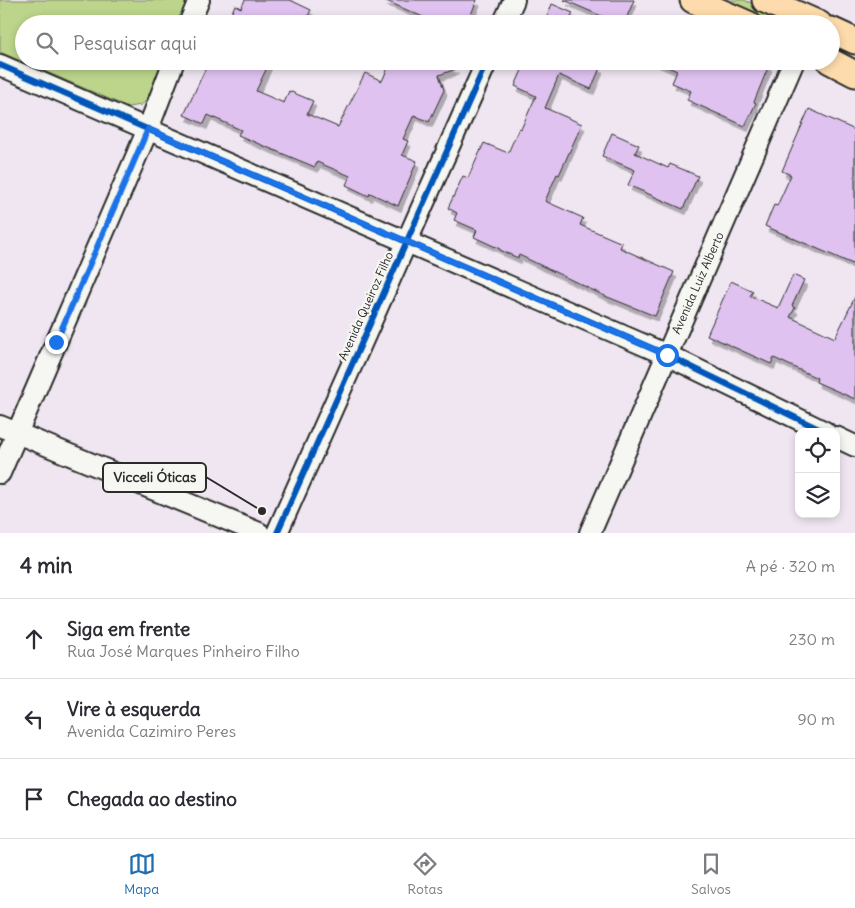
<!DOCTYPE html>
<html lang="pt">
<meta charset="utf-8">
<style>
body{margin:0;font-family:Delius,sans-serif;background:#f7f7f7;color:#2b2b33}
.controls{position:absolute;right:15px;bottom:15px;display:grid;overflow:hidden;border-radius:10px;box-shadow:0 2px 8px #0003}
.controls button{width:45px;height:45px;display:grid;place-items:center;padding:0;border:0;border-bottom:1px solid #e1e1e2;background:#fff;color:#2b2b33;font:25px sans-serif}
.stop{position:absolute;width:15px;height:15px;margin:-11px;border:4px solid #1a73e8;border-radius:50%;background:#fff}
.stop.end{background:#1a73e8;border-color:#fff;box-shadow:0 1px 5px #0008}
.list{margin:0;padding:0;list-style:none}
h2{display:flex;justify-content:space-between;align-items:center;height:65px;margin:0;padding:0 20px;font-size:21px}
h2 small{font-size:16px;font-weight:400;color:#7c7c81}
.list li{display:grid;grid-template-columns:32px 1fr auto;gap:15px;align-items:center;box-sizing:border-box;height:80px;padding:0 20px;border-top:1px solid #e1e1e2}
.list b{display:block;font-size:19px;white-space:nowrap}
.list p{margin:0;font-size:16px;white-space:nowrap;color:#7c7c81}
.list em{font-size:16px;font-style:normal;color:#7c7c81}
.icon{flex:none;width:28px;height:28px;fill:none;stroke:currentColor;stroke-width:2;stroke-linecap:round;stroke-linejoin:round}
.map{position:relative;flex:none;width:855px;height:533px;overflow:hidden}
.search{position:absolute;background:#fff;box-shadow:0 2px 8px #0003;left:15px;right:15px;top:15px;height:55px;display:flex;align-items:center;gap:12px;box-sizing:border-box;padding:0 18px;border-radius:28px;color:#7c7c81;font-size:19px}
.sheet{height:305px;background:#fff}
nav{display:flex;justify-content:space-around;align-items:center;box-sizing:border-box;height:70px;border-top:1px solid #e1e1e2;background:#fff;font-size:14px;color:#7c7c81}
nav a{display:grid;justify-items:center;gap:2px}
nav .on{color:#1f6fb2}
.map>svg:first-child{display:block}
.green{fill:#bcd58b;stroke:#74805b}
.building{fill:#dfc2f0;stroke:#2b2b2b;filter:url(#shadow)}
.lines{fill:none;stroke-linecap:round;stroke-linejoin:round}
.minor-casing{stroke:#2b2b2b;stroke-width:24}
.major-casing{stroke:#2b2b2b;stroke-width:29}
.minor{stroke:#f6f6f2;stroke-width:20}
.major{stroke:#fedbac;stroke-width:25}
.cycleway-casing{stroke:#f6f6f2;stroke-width:9}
.cycleway{stroke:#0057b8;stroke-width:6}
.route{stroke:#1a73e8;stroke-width:6}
.labels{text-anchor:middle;stroke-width:4.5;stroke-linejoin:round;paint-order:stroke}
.street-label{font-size:12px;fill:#2b2b2b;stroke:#f6f6f2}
.leader{fill:none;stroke:#2b2b2b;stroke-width:2}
.callout-dot{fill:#2b2b2b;stroke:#f6f6f2;stroke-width:2}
.callout{fill:#f6f6f2;stroke:#2b2b2b;stroke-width:2}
.callout-label{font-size:14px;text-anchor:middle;font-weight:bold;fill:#2b2b2b}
</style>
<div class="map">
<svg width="855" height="533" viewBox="0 0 855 533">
<defs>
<filter id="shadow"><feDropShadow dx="3" dy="5.5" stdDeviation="0" flood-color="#0004"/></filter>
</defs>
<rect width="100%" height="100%" fill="#efe6f1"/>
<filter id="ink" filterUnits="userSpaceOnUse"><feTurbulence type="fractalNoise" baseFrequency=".02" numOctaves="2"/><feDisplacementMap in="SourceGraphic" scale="10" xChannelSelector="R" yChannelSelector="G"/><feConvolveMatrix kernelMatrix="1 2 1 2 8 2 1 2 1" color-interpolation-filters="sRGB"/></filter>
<g filter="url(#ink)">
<path class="green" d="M 0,0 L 192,0 L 182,24 L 24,24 L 24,61 L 166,61 L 151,97 L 141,105 L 128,107 L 0,52 Z
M 716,0 L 744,0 L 786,18 L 784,24 L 772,24 Z"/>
<path class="building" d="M 245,0 L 290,0 L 311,10 L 304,24 L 227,24 L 235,5 L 241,8 Z
M 384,0 L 477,0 L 467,24 L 439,24 Z
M 564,0 L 634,0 L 624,24 L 620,24 Z
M 552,4 L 573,13 L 568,24 L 544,24 Z
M 209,61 L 270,61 L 256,91 L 284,103 L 289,91 L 313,101 L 307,114 L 338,127 L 365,73 L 382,81 L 391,61 L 439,61 L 456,69 L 439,75 L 444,90 L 429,122 L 414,115 L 403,139 L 408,141 L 402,155 L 417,161 L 398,206 L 370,193 L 369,196 L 346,185 L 350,176 L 317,162 L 315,167 L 259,144 L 238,135 L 241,130 L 208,115 L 204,124 L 184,115 Z
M 526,61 L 585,61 L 600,68 L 591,89 L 559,75 L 545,108 L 582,124 L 559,175 L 557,174 L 545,201 L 583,218 L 580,225 L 622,243 L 620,248 L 674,272 L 655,316 L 605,296 L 519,255 L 518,258 L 500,250 L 500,249 L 474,237 L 477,230 L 454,220 L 457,213 L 448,208 L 463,176 L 468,178 L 484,143 L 508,153 L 519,128 L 521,129 L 536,96 L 515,86 Z
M 654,61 L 760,61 L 769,65 L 754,102 L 756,103 L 745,126 L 687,100 L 691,91 L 672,83 L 677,71 Z
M 809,109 L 855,130 L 855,265 L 765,226 L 774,205 L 777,206 L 791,175 L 782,171 Z
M 612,133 L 639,145 L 635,153 L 668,168 L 670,164 L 698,176 L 683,209 L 628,185 L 635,170 L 602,156 Z
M 793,275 L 804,280 L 792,306 L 795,308 L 790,317 L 835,338 L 855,297 L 855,399 L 816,382 L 817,378 L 774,358 L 771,364 L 707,335 L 731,281 L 753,291 L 750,296 L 778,308 Z"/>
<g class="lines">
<defs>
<path id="minor" d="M 189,24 L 199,0
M 503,24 L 514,0
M 0,65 L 667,355 L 825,432
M 0,426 L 259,533
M 836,437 L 855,446
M 0,473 L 148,129 L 174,61
M 277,533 L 487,61
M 590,533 L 794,61"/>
<path id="major" d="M 693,0 L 748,24
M 765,0 L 819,24
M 831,30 L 855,41
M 830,61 L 855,74"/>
</defs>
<use href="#minor" class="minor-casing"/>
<use href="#major" class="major-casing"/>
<use href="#minor" class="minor"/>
<use href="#major" class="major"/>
<defs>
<path id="cycleway" d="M 0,65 L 667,355 L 825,432
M 277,533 L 487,61"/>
</defs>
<use href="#cycleway" class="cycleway-casing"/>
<use href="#cycleway" class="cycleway"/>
</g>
</g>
<g class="lines" filter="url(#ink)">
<path class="route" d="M 56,342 L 148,129 L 667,355"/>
</g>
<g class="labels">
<g class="street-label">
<text transform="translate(698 283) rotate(-66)" y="4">Avenida Luiz Alberto</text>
<text transform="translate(366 306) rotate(-66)" y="4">Avenida Queiroz Filho</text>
</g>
</g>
<path class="leader" d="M262 511L206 477"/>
<circle class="callout-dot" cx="262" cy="511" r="5"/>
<rect class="callout" x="103" y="463" width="103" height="29" rx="5"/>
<g class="callout-label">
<text x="155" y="482">Vicceli Óticas</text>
</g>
</svg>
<div class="controls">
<button><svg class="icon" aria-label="locate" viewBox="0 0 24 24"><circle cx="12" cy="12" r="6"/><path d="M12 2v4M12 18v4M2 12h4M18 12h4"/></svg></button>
<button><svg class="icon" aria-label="layers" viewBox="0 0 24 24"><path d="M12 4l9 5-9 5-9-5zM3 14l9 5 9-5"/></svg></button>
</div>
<div class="stop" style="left:667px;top:355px"></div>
<div class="stop end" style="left:56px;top:342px"></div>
<div class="search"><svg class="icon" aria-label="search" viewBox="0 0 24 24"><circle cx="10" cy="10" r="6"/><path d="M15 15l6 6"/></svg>Pesquisar aqui</div>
</div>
<section class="sheet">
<h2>4 min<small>A pé · 320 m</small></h2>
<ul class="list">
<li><svg class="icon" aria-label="ahead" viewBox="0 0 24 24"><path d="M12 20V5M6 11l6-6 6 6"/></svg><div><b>Siga em frente</b><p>Rua José Marques Pinheiro Filho</p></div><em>230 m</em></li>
<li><svg class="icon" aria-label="left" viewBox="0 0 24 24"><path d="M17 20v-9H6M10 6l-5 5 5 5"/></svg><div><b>Vire à esquerda</b><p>Avenida Cazimiro Peres</p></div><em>90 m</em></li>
<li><svg class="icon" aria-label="arrive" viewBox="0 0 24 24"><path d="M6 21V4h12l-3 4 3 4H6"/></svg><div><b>Chegada ao destino</b></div></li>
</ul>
</section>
<nav>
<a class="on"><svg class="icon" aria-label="map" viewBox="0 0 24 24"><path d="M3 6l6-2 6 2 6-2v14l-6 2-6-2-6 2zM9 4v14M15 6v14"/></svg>Mapa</a>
<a><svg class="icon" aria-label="directions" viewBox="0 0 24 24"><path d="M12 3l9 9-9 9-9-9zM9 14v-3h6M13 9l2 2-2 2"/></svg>Rotas</a>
<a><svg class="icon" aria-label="saved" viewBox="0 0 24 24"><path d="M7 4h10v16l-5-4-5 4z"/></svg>Salvos</a>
</nav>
